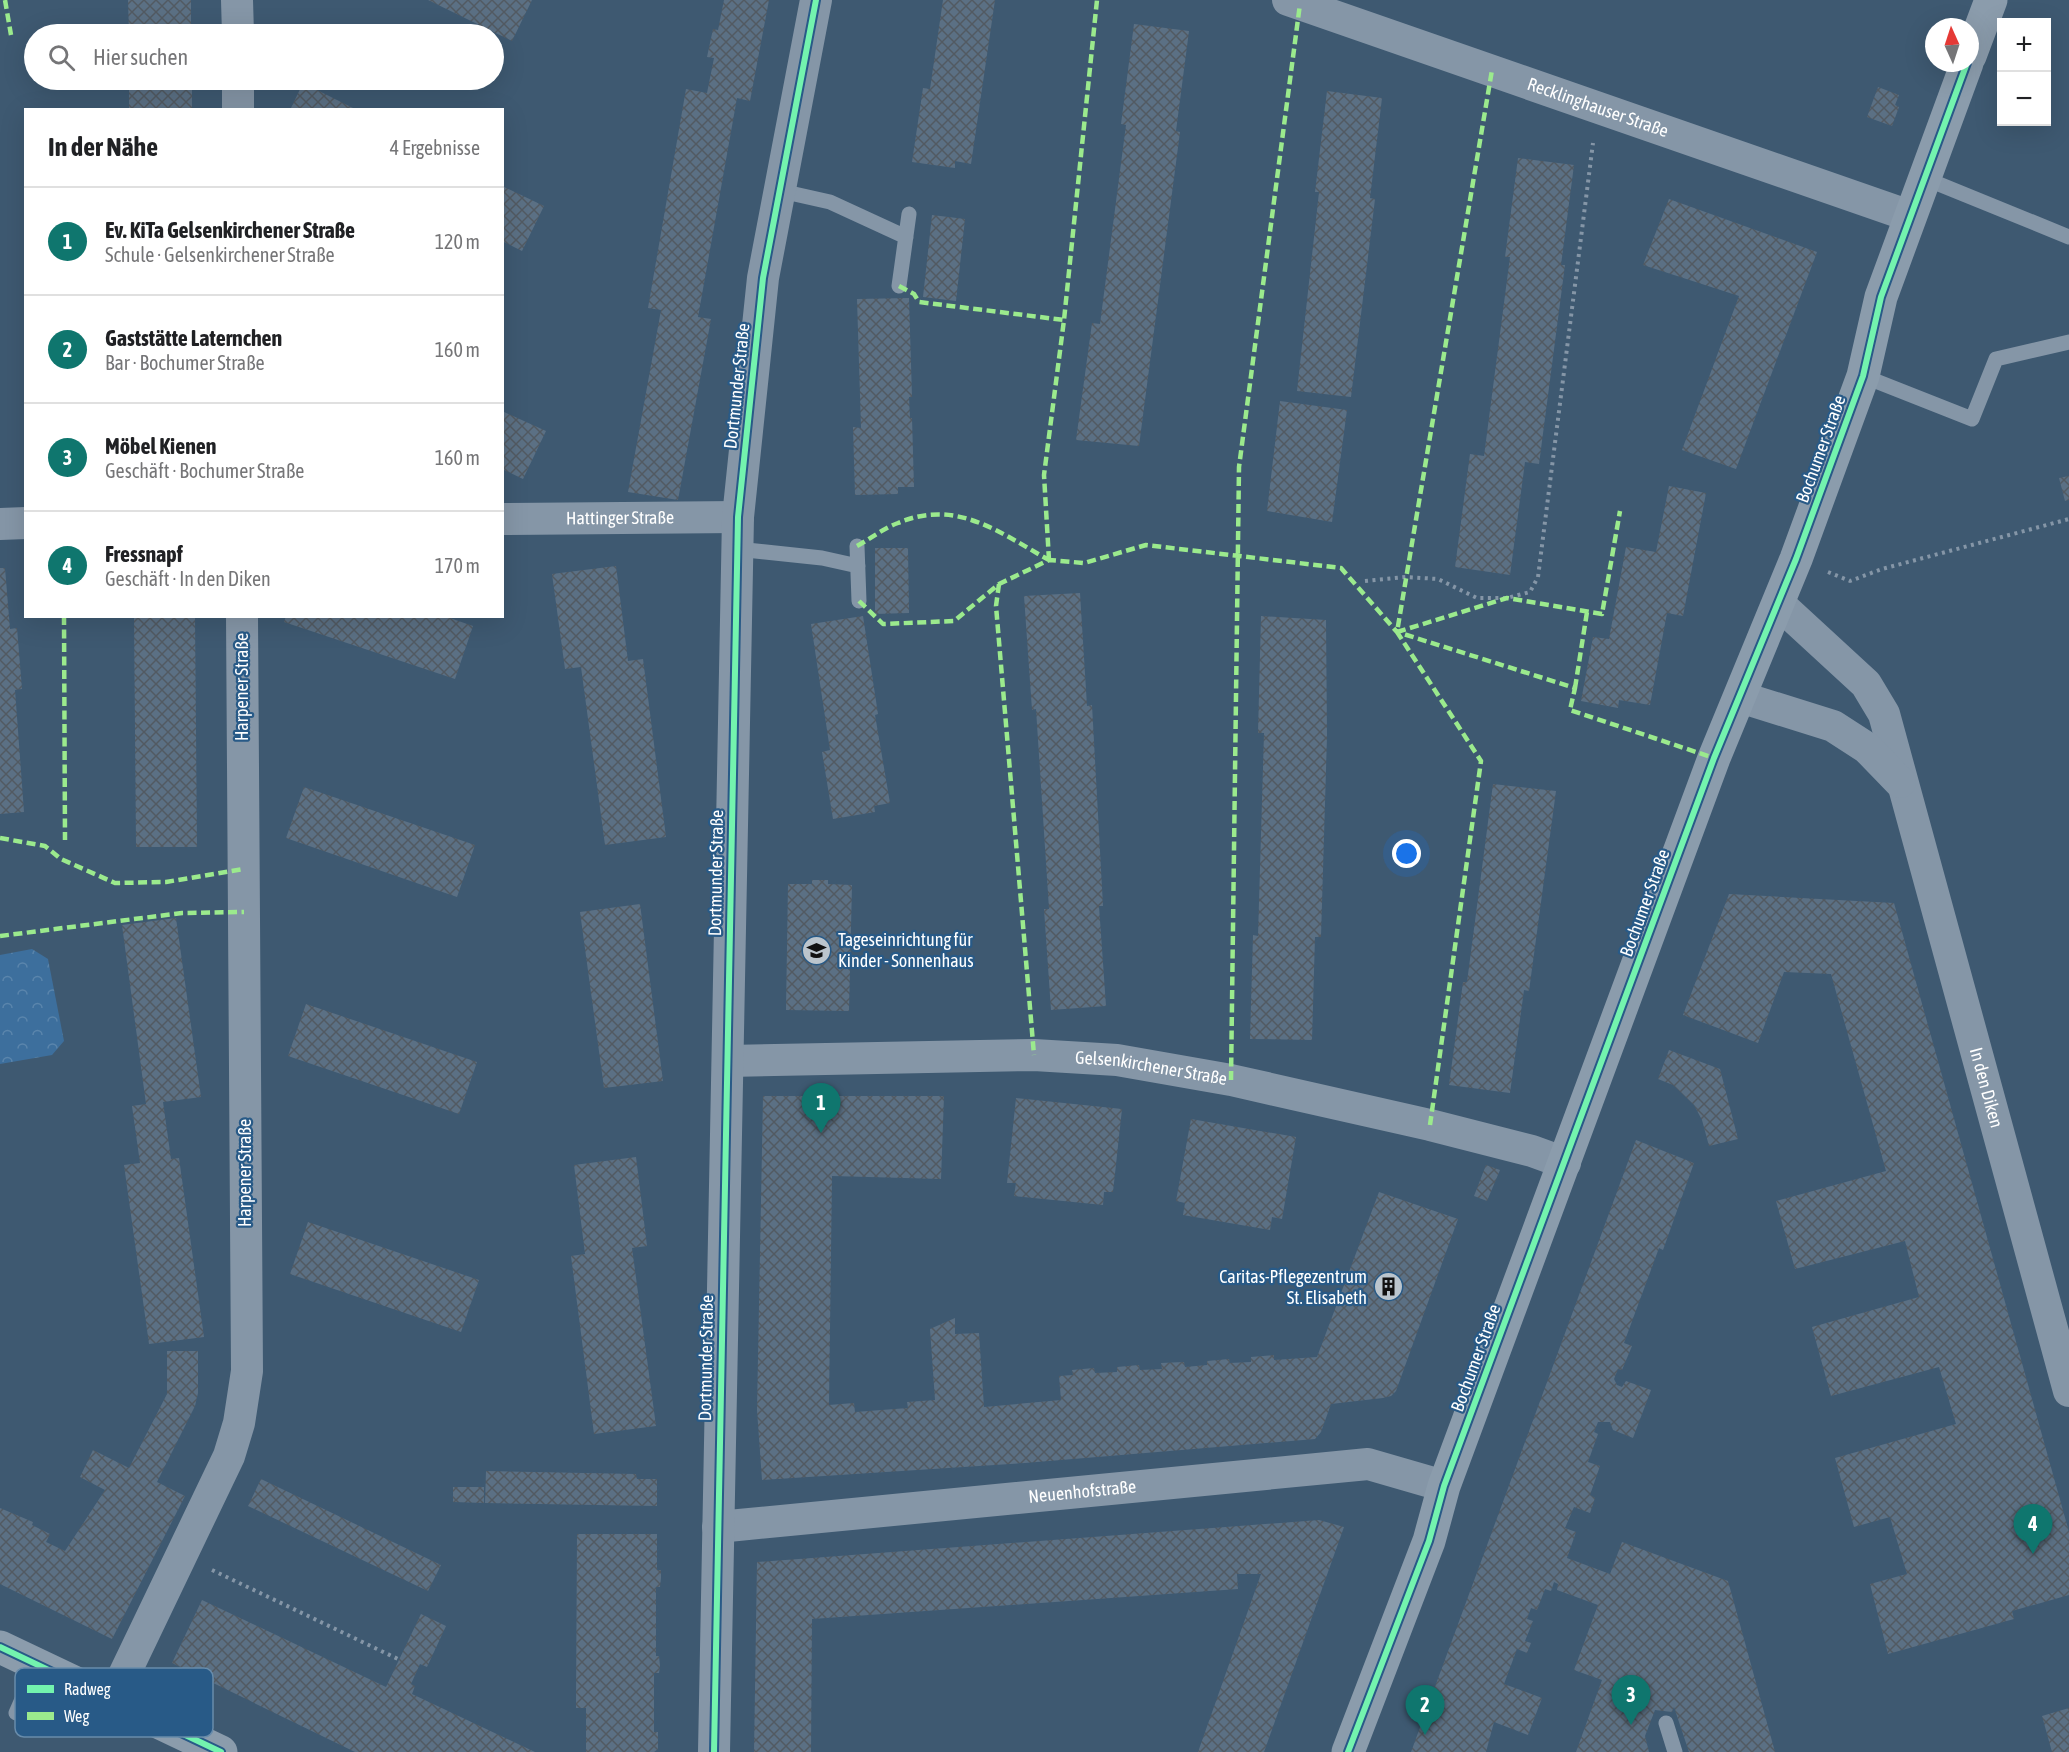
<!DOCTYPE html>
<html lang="de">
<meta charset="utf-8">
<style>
body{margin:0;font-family:"Asap Condensed",sans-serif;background:#f6f6f6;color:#202124}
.controls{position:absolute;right:18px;top:18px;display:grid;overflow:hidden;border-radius:0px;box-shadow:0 6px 24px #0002}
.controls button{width:54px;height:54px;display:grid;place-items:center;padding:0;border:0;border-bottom:2px solid #e0e0e0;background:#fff;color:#202124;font:30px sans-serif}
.compass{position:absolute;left:1925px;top:18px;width:54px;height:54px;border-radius:50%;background:#fff;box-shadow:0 6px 24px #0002;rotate:357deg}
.you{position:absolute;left:1407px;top:854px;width:21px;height:21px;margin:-15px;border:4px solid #fff;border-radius:50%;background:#1a73e8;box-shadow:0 0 0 9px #1a73e833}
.badge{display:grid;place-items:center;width:39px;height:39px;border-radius:50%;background:#0f766e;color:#fff;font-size:20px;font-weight:700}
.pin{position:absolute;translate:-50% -50px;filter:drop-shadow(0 2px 3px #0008)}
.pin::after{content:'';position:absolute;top:32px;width:21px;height:18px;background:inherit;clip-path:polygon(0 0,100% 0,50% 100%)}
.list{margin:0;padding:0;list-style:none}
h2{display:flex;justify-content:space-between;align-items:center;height:78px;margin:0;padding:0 24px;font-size:26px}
h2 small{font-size:20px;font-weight:400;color:#757577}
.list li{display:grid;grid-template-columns:39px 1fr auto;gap:18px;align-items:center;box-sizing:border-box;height:108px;padding:0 24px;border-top:2px solid #e0e0e0}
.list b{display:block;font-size:22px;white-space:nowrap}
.list p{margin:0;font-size:20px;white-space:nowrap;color:#757577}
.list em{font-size:20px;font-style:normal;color:#757577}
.icon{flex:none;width:33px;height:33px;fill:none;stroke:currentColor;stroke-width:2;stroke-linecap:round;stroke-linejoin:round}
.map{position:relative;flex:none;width:2069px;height:1752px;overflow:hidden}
.search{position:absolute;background:#fff;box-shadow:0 6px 24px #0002;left:24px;top:24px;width:480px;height:66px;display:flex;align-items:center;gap:15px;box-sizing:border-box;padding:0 21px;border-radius:33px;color:#757577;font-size:22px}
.panel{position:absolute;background:#fff;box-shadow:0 6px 24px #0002;left:24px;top:108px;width:480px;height:510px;border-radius:0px}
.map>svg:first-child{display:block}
.forest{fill:url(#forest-crowns)}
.building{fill:url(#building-cross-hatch)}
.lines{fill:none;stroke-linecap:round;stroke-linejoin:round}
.path{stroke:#8596a7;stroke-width:4;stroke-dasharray:3 4.5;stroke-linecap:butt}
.lane{stroke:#8596a7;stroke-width:15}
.street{stroke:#8596a7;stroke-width:32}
.secondary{stroke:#8b9cac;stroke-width:33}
.quiet{stroke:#9bea8d;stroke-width:4.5;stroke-dasharray:9 4.5;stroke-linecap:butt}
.cycleway-casing{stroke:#285a87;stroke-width:10}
.cycleway{stroke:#73f3ae;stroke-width:6}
.labels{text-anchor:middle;stroke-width:4.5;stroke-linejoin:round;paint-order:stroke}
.street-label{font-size:18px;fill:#fff;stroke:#285a87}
.poi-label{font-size:18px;fill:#fff;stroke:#285a87;text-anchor:start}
.key{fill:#285a87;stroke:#688cab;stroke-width:1.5}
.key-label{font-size:16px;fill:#fff}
</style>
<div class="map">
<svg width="2069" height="1752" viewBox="0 0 2069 1752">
<defs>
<pattern id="forest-crowns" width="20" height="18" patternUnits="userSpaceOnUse" patternTransform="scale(1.5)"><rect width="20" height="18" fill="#3d6f9d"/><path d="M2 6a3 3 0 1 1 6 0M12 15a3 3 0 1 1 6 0" fill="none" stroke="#5a85ac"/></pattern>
<pattern id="building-cross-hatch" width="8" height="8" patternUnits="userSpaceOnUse" patternTransform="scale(1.5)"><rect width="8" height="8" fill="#5b7084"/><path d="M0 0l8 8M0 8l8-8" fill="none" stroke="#525a62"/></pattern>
</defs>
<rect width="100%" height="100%" fill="#3e5971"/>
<path class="forest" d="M 32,949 L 48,959 L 64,1041 L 52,1055 L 0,1064 L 0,955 Z"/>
<path class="building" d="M 128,0 L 191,0 L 191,34 L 129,34 Z
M 428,0 L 532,0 L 512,41 Z
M 724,0 L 769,0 L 750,101 L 737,98 L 698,317 L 711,319 L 678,500 L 628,492 L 661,310 L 648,308 L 686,89 L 707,93 L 714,58 L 707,57 L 713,29 L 718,30 Z
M 943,0 L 995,0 L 971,164 L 955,161 L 955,168 L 912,162 L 923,88 L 930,89 Z
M 1134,24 L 1189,31 L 1176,131 L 1180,132 L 1139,446 L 1076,440 L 1092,323 L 1100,324 L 1126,125 L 1121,124 Z
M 129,80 L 192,80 L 192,110 L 129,110 Z
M 303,83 L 357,110 L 290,110 Z
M 1878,87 L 1899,95 L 1895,105 L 1899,107 L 1892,126 L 1867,117 Z
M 1327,91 L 1382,98 L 1370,198 L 1375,199 L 1351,397 L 1297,391 L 1319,192 L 1315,192 Z
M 1518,158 L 1574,165 L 1561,265 L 1565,265 L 1539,464 L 1525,462 L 1510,575 L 1455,567 L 1470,454 L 1484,456 L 1510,257 L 1505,257 Z
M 502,186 L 544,206 L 522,251 L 502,241 Z
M 1669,199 L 1817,252 L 1736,469 L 1682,450 L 1739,296 L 1643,265 Z
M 932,215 L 965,219 L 956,301 L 923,297 Z
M 909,298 L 912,397 L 909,397 L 910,418 L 912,418 L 914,487 L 898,487 L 898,494 L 855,495 L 853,427 L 861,428 L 857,299 Z
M 1280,401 L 1347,410 L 1332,522 L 1267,511 Z
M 502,411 L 546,431 L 523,479 L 502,469 Z
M 2069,476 L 2069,500 L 2065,501 L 2059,478 Z
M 1669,486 L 1706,493 L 1683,616 L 1667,613 L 1650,705 L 1619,700 L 1618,708 L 1581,701 L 1593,637 L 1609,639 L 1626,547 L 1656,552 Z
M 875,548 L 908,548 L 909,613 L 875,614 Z
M 616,566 L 628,661 L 643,659 L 666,837 L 605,845 L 581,667 L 565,669 L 552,574 Z
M 0,568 L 5,568 L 10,629 L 17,628 L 22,689 L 15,690 L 24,812 L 0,814 Z
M 1080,593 L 1087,706 L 1092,705 L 1103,906 L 1099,906 L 1106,1006 L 1051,1010 L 1044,909 L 1049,909 L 1036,709 L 1032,710 L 1024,596 Z
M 134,616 L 195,616 L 197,847 L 136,847 Z
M 286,616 L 444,616 L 473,626 L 455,679 L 284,622 Z
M 863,616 L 878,714 L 875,715 L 890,803 L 874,806 L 875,812 L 833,819 L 822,752 L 830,750 L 811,624 Z
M 1261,616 L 1326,620 L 1327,736 L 1321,937 L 1315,937 L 1312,1040 L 1250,1039 L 1253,935 L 1258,936 L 1264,733 L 1258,733 Z
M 1493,784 L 1556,791 L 1529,991 L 1524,990 L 1510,1093 L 1449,1085 L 1463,982 L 1467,982 Z
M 304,787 L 475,845 L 457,897 L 286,838 Z
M 812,880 L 828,880 L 828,884 L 852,885 L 849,1011 L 786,1010 L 788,884 L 812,884 Z
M 1729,894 L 1894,903 L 2069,1532 L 2069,1595 L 2012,1611 L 2014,1619 L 1888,1654 L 1870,1584 L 1907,1574 L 1890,1517 L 1854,1527 L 1835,1458 L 1956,1424 L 1939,1367 L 1831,1396 L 1812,1327 L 1919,1297 L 1905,1241 L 1795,1269 L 1776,1201 L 1886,1171 L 1831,974 L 1784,972 L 1758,1043 L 1683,1015 Z
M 640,904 L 663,1081 L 604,1088 L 580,912 Z
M 176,918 L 201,1097 L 163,1102 L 171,1159 L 179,1158 L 204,1337 L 149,1344 L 124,1165 L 140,1163 L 132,1106 L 146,1104 L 122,925 Z
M 306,1004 L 477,1062 L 459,1114 L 288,1056 Z
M 1669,1050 L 1720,1069 L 1738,1139 L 1709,1146 L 1702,1120 L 1694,1105 L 1673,1085 L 1658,1079 Z
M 763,1096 L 944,1096 L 941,1179 L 832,1176 L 829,1405 L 854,1403 L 855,1412 L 908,1408 L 907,1402 L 935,1400 L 930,1329 L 955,1318 L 955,1334 L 979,1333 L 984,1407 L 1061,1400 L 1059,1376 L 1073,1375 L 1072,1370 L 1094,1368 L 1095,1373 L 1117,1372 L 1117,1367 L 1139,1365 L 1140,1370 L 1162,1369 L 1161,1363 L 1184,1362 L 1185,1367 L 1207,1365 L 1207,1361 L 1229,1359 L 1230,1363 L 1251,1362 L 1251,1357 L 1274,1355 L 1274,1360 L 1317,1357 L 1379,1192 L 1458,1219 L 1396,1391 L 1391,1396 L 1383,1398 L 1331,1404 L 1321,1432 L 1315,1439 L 1025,1463 L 762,1480 L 757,1410 Z
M 1016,1098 L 1122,1109 L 1113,1192 L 1104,1192 L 1103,1205 L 1014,1196 L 1016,1183 L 1007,1183 Z
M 1191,1119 L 1296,1137 L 1282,1219 L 1272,1217 L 1270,1230 L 1183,1215 L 1185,1203 L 1176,1201 Z
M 1636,1140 L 1694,1163 L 1663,1250 L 1659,1248 L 1624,1343 L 1632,1346 L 1622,1370 L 1618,1369 L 1614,1379 L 1617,1385 L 1622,1387 L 1626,1381 L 1651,1390 L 1633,1438 L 1613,1430 L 1610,1422 L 1598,1422 L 1594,1432 L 1598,1434 L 1588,1462 L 1600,1466 L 1590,1495 L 1595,1498 L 1590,1513 L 1574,1507 L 1565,1528 L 1576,1532 L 1567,1558 L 1610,1574 L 1622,1542 L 1728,1581 L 1775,1752 L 1689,1752 L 1674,1707 L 1672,1712 L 1655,1710 L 1645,1736 L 1649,1752 L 1576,1752 L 1602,1680 L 1574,1670 L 1598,1605 L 1557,1590 L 1558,1584 L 1554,1582 L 1551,1591 L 1545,1589 L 1537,1610 L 1531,1608 L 1527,1619 L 1533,1621 L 1525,1641 L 1531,1643 L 1527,1653 L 1517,1649 L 1504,1684 L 1542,1698 L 1528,1735 L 1494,1722 L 1486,1752 L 1411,1752 Z
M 636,1157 L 647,1246 L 632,1248 L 656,1426 L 594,1434 L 571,1256 L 585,1254 L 574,1165 Z
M 1486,1165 L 1500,1170 L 1487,1201 L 1474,1196 Z
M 308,1222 L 479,1280 L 461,1332 L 290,1274 Z
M 167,1351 L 198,1351 L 198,1393 L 195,1406 L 157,1482 L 185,1496 L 112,1639 L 0,1584 L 0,1508 L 33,1522 L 32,1525 L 50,1534 L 46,1542 L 65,1551 L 105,1490 L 80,1477 L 93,1450 L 129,1468 L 167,1394 Z
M 486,1471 L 636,1474 L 637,1479 L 657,1479 L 657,1506 L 485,1503 Z
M 261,1479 L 441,1565 L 428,1591 L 248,1506 Z
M 453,1487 L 484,1487 L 484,1503 L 453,1502 Z
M 1319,1520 L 1344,1527 L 1264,1752 L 1198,1752 L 1261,1574 L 1237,1574 L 1238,1589 L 812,1619 L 811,1752 L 754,1752 L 757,1562 Z
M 577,1534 L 657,1534 L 657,1570 L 661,1570 L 661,1578 L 660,1587 L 656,1587 L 656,1656 L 659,1656 L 660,1666 L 659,1673 L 654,1673 L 654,1732 L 658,1732 L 658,1749 L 654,1752 L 586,1752 L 586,1708 L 576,1708 Z
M 202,1600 L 386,1687 L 421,1614 L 446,1626 L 427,1667 L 420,1664 L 411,1684 L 415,1686 L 412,1694 L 535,1752 L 355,1752 L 172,1663 Z
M 2069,1708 L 2069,1752 L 2052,1752 L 2042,1716 Z"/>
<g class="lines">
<path class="path" d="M 1828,572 L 1850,581 L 1882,569 L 2069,519
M 1365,581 L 1406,577 L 1438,579 L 1477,598 L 1507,598 L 1530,592 L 1538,577 L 1593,143
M 212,1570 L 398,1659"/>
<path class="lane" d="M 1924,178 L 2069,237
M 781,191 L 830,202 L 906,237
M 899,286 L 909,214
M 1863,376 L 1972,419 L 1996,359 L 2069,342
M 857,546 L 859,601
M 737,549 L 822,558 L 858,566
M 16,1713 L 37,1665
M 1666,1723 L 1675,1752"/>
<g class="street">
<path d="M 237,0 L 238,34"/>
<path id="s1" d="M 1288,0 L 1910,216"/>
<path d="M 238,80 L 238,110"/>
<path id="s2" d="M 502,519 L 738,517"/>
<path d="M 0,524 L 26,523"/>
<path id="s3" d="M 1778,603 L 1866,684 L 1884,714 L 2069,1391"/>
<path d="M 1740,697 L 1833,726 L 1867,748 L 1900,782"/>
<path id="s4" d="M 728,1061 L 1034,1055 L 1117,1060 L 1231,1080 L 1430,1125 L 1532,1151 L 1565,1163"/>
<path id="s5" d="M 718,1527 L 1368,1464 L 1444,1486"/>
<path d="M 112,1700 L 229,1456 L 239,1423 L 247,1371 L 242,616"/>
<path d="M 714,1752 L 738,517 L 763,278 L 816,0"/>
</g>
<path class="secondary" d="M 1970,56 L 1991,0
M 0,1647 L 221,1752
M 1348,1752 L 1429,1541 L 1444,1486 L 1714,758 L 1796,559 L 1863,376 L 1881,297 L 1967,63"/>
<path class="quiet" d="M 5,0 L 11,35
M 899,286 L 914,294 L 919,302 L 1064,320
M 857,546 C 870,539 884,528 898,523 C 957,498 1000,533 1049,560
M 1049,560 L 1044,475 L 1064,320 L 1097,0
M 999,584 L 996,606 L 1034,1055
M 859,601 L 883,624 L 954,621 L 999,584 L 1049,560 L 1084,563 L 1146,545 L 1341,568 L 1397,632 L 1575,688 L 1570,710 L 1714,758
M 64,616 L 65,840
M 1397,632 L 1507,598 L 1602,614 L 1620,511
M 1575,688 L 1587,612
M 0,838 L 45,846 L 61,859 L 115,883 L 166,882 L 243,869
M 0,936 L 182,913 L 244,912
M 1231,1080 L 1239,467 L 1300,4
M 1430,1125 L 1481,761 L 1397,632 L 1492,70"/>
<defs>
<path id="cycleway" d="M 0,1647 L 221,1752
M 714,1752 L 738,517 L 763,278 L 816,0
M 1348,1752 L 1429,1541 L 1444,1486 L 1714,758 L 1796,559 L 1863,376 L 1881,297 L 1967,63"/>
</defs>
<use href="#cycleway" class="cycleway-casing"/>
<use href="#cycleway" class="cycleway"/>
</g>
<defs>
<symbol id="school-disc" viewBox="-11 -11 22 22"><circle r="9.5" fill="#bbc5cd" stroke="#285a87"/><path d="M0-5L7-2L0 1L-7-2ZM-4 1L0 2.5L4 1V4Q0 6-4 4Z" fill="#111"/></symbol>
<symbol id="building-disc" viewBox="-11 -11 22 22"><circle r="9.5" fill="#bbc5cd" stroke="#285a87"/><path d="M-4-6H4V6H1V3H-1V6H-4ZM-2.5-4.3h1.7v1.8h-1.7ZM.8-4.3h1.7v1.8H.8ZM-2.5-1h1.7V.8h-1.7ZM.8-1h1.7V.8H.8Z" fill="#111"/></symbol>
</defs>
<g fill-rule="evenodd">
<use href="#school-disc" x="800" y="934" width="33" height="33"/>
<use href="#building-disc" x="1372" y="1270" width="33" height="33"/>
</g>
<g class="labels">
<g class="street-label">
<text dy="6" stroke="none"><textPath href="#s1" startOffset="328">Recklinghauser Straße</textPath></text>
<text transform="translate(737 386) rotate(-84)" y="6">Dortmunder Straße</text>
<text transform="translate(1821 449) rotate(-70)" y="6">Bochumer Straße</text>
<text dy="6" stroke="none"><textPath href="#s2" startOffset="118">Hattinger Straße</textPath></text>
<text transform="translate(242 687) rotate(-90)" y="6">Harpener Straße</text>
<text transform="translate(716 873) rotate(-89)" y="6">Dortmunder Straße</text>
<text transform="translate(1645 903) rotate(-70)" y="6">Bochumer Straße</text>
<text dy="6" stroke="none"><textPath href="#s4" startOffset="424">Gelsenkirchener Straße</textPath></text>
<text dy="6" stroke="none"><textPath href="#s3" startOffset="542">In den Diken</textPath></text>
<text transform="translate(245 1173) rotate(-90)" y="6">Harpener Straße</text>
<text transform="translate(706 1358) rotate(-89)" y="6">Dortmunder Straße</text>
<text transform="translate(1476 1358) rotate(-70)" y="6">Bochumer Straße</text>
<text dy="6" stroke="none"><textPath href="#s5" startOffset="366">Neuenhofstraße</textPath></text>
</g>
<g class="poi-label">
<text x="838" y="946">Tageseinrichtung für<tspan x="838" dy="21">Kinder - Sonnenhaus</tspan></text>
<text x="1367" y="1283" text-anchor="end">Caritas-Pflegezentrum<tspan x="1367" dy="21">St. Elisabeth</tspan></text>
</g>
</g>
<rect x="15" y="1668" width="198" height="69" rx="9" class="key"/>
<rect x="27" y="1685" width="27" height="8" fill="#73f3ae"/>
<rect x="27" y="1712" width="27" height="8" fill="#9bea8d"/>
<g class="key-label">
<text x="64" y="1695">Radweg</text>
<text x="64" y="1722">Weg</text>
</g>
</svg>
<div class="controls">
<button>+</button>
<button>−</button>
</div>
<svg class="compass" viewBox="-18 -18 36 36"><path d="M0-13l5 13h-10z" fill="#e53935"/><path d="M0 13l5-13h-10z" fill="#757577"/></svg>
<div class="you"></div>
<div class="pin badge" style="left:821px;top:1133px">1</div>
<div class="pin badge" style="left:1425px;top:1735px">2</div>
<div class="pin badge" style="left:1631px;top:1725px">3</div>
<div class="pin badge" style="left:2033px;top:1554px">4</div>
<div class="search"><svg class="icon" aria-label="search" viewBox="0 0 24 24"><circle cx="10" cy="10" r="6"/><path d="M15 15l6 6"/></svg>Hier suchen</div>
<section class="panel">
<h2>In der Nähe<small>4 Ergebnisse</small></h2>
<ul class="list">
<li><span class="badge">1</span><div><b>Ev. KiTa Gelsenkirchener Straße</b><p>Schule · Gelsenkirchener Straße</p></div><em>120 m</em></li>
<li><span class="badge">2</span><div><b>Gaststätte Laternchen</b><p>Bar · Bochumer Straße</p></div><em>160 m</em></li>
<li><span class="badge">3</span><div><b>Möbel Kienen</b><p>Geschäft · Bochumer Straße</p></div><em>160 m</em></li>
<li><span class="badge">4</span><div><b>Fressnapf</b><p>Geschäft · In den Diken</p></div><em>170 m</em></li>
</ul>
</section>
</div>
